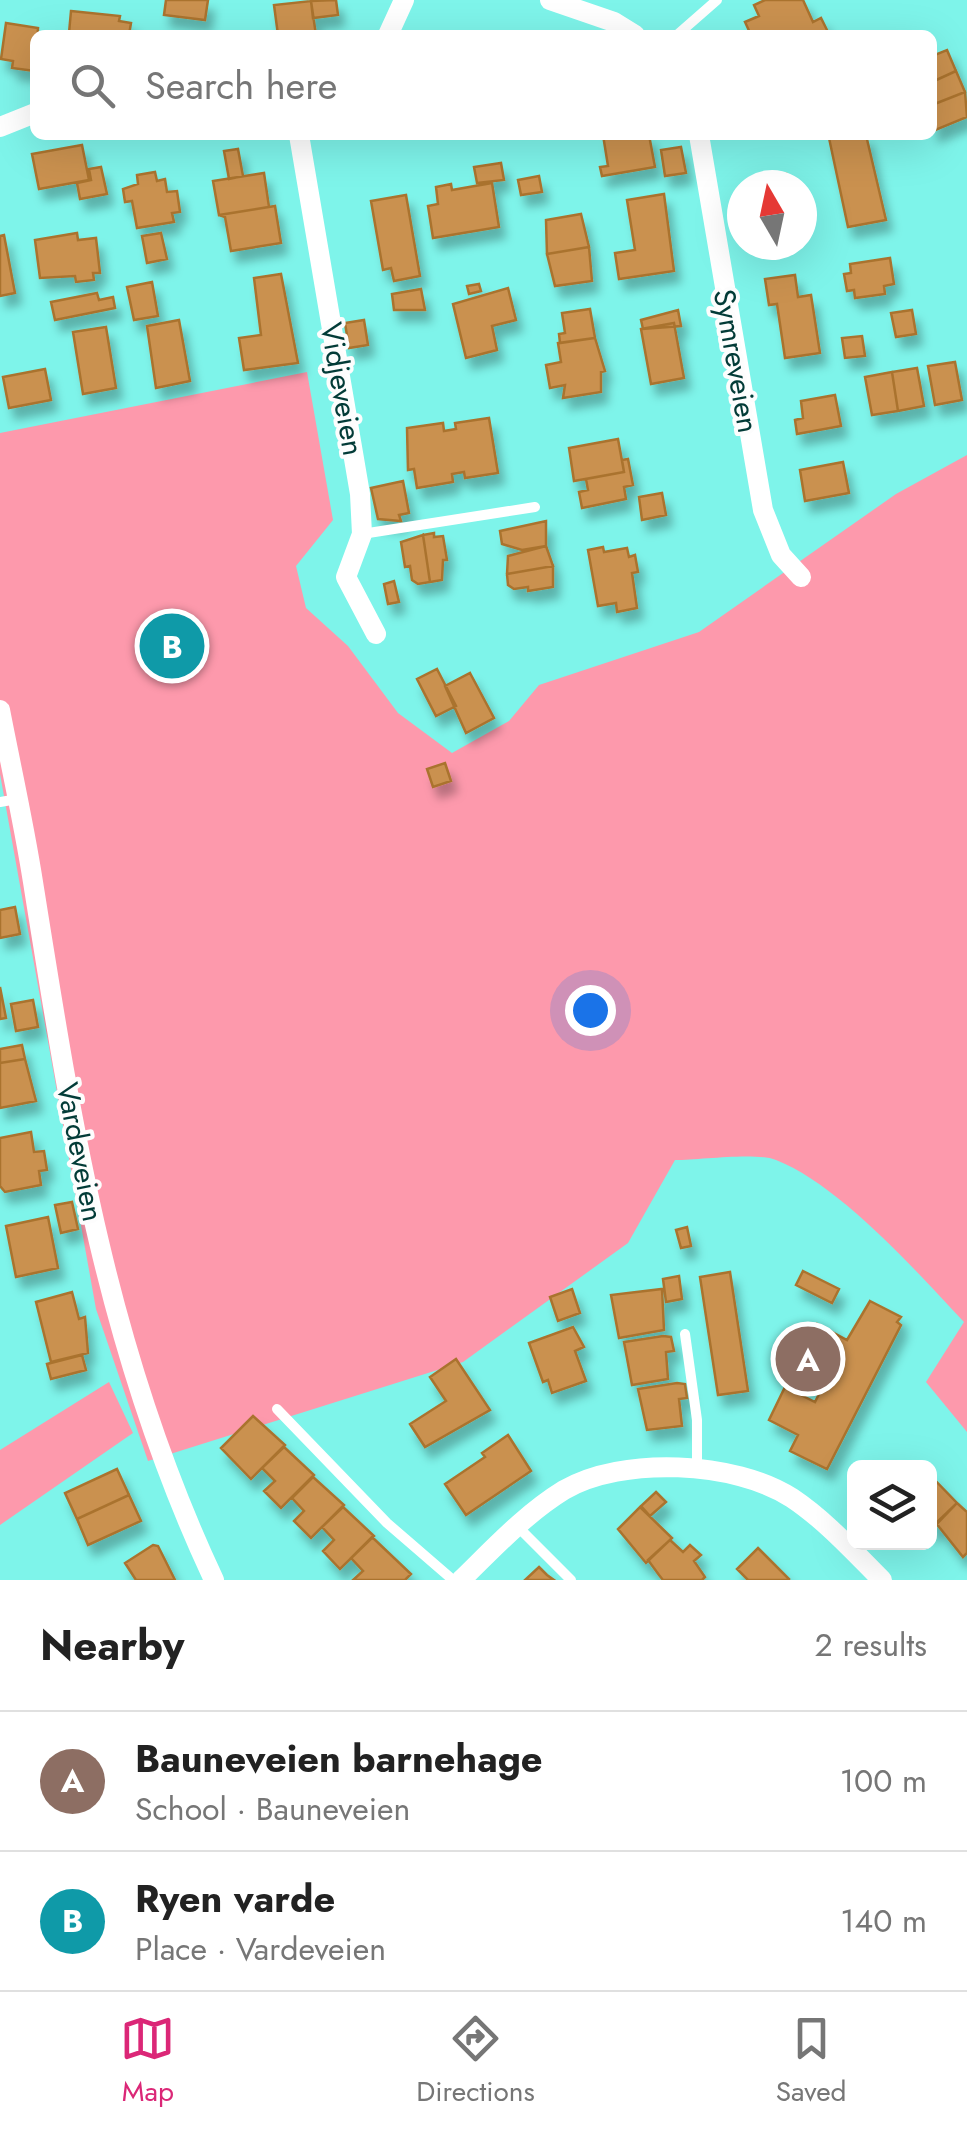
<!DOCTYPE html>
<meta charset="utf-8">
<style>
body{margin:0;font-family:Jost,sans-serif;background:#f6f6f6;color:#222}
.controls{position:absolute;right:30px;bottom:30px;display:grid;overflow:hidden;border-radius:15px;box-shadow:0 10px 40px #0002}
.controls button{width:90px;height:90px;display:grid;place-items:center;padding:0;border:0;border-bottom:2px solid #e0e0e0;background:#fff;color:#222;font:50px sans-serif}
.compass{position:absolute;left:727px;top:170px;width:90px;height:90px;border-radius:50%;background:#fff;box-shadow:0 10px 40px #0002;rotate:351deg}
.you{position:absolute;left:590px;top:1010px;width:35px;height:35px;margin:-25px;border:8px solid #fff;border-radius:50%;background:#1a73e8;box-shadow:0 0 0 15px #1a73e833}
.badge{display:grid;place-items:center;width:65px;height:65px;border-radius:50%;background:#db2777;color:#fff;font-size:32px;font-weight:700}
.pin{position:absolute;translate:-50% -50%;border:5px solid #fff;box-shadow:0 2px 10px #0006}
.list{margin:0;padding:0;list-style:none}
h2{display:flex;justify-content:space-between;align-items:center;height:130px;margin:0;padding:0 40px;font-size:42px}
h2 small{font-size:32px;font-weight:400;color:#767676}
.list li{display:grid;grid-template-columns:65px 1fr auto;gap:30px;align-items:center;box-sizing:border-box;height:140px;padding:0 40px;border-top:2px solid #e0e0e0}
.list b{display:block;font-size:38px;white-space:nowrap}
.list p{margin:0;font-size:32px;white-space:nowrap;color:#767676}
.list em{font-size:32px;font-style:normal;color:#767676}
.icon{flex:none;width:55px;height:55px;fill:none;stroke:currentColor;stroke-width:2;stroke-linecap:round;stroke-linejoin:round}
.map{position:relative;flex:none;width:967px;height:1580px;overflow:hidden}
.search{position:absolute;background:#fff;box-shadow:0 10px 40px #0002;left:30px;right:30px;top:30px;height:110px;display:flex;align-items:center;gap:25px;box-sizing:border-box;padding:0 35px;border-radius:15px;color:#767676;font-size:38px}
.sheet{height:410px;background:#fff}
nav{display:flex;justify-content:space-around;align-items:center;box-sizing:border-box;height:140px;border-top:2px solid #e0e0e0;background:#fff;font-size:28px;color:#767676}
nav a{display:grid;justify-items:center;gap:5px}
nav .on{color:#db2777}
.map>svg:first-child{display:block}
.green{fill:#fd99ac}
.building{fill:#ca914f;stroke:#aa732f;stroke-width:2.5;filter:url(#shadow)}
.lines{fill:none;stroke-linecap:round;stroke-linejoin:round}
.lane{stroke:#fff;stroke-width:10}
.street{stroke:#fff;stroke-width:20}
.labels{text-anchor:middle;stroke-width:8;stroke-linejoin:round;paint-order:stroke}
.street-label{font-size:30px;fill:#023b37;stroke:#fdfdfd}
</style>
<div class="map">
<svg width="967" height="1580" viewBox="0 0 967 1580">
<defs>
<filter id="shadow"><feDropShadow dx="6" dy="11" stdDeviation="5" flood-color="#0004"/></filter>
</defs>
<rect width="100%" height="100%" fill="#7ef4ea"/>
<path class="green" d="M 307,372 L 333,520 L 296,566 L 306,608 L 348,646 L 398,713 L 452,753 L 509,721 L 539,685 L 699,632 L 896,494 L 967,455 L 967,1432 L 926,1382 L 964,1322 C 917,1272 840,1185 776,1160 C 755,1152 700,1160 675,1160 L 628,1243 L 463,1362 L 148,1461 L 96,1309 L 0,774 L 0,433 Z
M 109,1382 L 133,1433 L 0,1525 L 0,1450 Z"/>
<path class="building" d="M 166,0 L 208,0 L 205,20 L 164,15 Z
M 336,0 L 338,15 L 313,18 L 311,1 Z
M 765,0 L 803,0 L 813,22 L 821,18 L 827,30 L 815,35 L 751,35 L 745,22 L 759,16 L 754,5 Z
M 311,1 L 316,35 L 278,35 L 274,5 Z
M 71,11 L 120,16 L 119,21 L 131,23 L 129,35 L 69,33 Z
M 6,23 L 38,28 L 35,71 L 12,68 L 13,61 L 1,59 Z
M 947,50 L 956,71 L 932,82 L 932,56 Z
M 956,71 L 965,92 L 932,105 L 932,82 Z
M 965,92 L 967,117 L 933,131 L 932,105 Z
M 603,135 L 649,135 L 655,167 L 602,176 L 600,167 L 608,166 Z
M 866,135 L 886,220 L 848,227 L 829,138 Z
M 82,145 L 89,180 L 39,189 L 32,154 Z
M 681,147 L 686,173 L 665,176 L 661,150 Z
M 238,149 L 243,176 L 229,179 L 224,151 Z
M 501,163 L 504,180 L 477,183 L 474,167 Z
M 101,167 L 107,194 L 80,199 L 77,183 L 91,180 L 89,169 Z
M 155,172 L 157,181 L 165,179 L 167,192 L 177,191 L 180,212 L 172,213 L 174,222 L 137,228 L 132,201 L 125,202 L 123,189 L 138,184 L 137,175 Z
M 264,173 L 269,207 L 219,215 L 213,181 Z
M 786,174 L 787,185 L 750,185 L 749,179 Z
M 539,176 L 542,192 L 521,195 L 518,180 Z
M 492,183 L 499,227 L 433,238 L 428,206 L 438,204 L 436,187 L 451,184 L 452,190 Z
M 664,194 L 674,271 L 619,279 L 615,253 L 635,250 L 627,200 Z
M 406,195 L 420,276 L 394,281 L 391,268 L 383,270 L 371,201 Z
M 275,206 L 281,243 L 231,251 L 225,217 L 219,215 Z
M 581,214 L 589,247 L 547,254 L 546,220 Z
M 77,233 L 78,240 L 96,238 L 100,273 L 93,273 L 94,280 L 76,282 L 75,276 L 40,278 L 35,240 Z
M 161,233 L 167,259 L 147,263 L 142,236 Z
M 4,235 L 15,293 L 0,296 L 0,236 Z
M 589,247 L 592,281 L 555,286 L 547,254 Z
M 890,258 L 894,284 L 884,286 L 885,294 L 855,298 L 854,290 L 847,291 L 844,274 L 851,273 L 850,264 Z
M 281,274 L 298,363 L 244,370 L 239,338 L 261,335 L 254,278 Z
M 795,275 L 798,297 L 811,295 L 820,353 L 785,358 L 777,304 L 769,305 L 765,279 Z
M 152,282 L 158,316 L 134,320 L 127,287 Z
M 479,284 L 481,291 L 469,294 L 467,286 Z
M 508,288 L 516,320 L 492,326 L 497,350 L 466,358 L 453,304 Z
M 421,289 L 425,310 L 394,310 L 392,294 Z
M 97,293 L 99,300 L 113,297 L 115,308 L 55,320 L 51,302 Z
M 590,309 L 595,338 L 560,343 L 559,334 L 565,333 L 562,313 Z
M 678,310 L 681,326 L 643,329 L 641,320 Z
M 912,310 L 916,334 L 896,337 L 891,313 Z
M 179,320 L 190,381 L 156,388 L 147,326 Z
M 364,320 L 368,345 L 349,348 L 345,323 Z
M 674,323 L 684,378 L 651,384 L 641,329 Z
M 106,327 L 116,388 L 83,394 L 73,332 Z
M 862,336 L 865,356 L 845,358 L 842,338 Z
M 595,338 L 605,371 L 601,372 L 601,392 L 563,398 L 565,385 L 550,388 L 546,365 L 561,362 L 558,343 Z
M 955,362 L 962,400 L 935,405 L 928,366 Z
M 917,368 L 924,406 L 898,411 L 892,372 Z
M 45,369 L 51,400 L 9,408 L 3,377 Z
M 892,372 L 898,411 L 872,415 L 865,377 Z
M 835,395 L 841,426 L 797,434 L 795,420 L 803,418 L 801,401 Z
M 489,418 L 498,473 L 465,478 L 464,472 L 452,474 L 453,482 L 417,488 L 414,469 L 408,470 L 407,428 L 443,423 L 444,431 L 456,429 L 455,423 Z
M 618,439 L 624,472 L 574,481 L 569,448 Z
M 628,459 L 633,485 L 624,487 L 626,499 L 582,508 L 579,492 L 588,490 L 586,479 L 624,472 L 622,460 Z
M 843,462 L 849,493 L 805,501 L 800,470 Z
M 403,481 L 409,513 L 399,515 L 401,521 L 378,519 L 371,488 Z
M 662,493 L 666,515 L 642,520 L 639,497 Z
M 546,521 L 546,546 L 522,550 L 502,544 L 500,531 Z
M 434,533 L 434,537 L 443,536 L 447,560 L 443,560 L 442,580 L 430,582 L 423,535 Z
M 423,535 L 430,582 L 418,584 L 412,580 L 410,566 L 405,567 L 401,542 Z
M 546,546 L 553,566 L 507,574 L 508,556 Z
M 603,547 L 604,552 L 627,548 L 629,557 L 635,555 L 638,572 L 632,573 L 637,608 L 617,612 L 616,603 L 598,606 L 588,550 Z
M 553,566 L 553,587 L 528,591 L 528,587 L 514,589 L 508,585 L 507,574 Z
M 394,581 L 399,602 L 388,604 L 384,584 Z
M 437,669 L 456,706 L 436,716 L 417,679 Z
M 470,673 L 494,718 L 466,733 L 445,686 Z
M 445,763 L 451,781 L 433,787 L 427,769 Z
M 15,907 L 20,934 L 0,938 L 0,910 Z
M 0,987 L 6,1018 L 0,1019 Z
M 33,1000 L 38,1027 L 16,1031 L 11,1004 Z
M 22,1045 L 25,1059 L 0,1063 L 0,1049 Z
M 25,1059 L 36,1101 L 0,1108 L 0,1063 Z
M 31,1132 L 34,1152 L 44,1151 L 47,1170 L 39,1171 L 41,1185 L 5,1192 L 0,1186 L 0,1138 Z
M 72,1202 L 78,1229 L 61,1233 L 55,1205 Z
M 48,1217 L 58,1268 L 16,1277 L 6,1226 Z
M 687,1227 L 691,1246 L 681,1248 L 676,1230 Z
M 803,1271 L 839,1289 L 832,1303 L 796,1285 Z
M 730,1272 L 748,1391 L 718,1395 L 700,1277 Z
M 679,1276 L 682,1299 L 666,1302 L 663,1279 Z
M 572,1289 L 580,1313 L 558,1321 L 550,1297 Z
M 662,1289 L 664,1330 L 619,1338 L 611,1295 Z
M 72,1292 L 79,1319 L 85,1317 L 88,1353 L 51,1362 L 36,1302 Z
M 870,1301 L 901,1317 L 897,1322 L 901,1325 L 827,1469 L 790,1451 L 798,1435 L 769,1420 L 785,1387 L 815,1402 L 830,1372 L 800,1357 L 817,1324 L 847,1340 Z
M 573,1327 L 584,1347 L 575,1351 L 586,1381 L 552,1393 L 548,1380 L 543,1382 L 529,1343 Z
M 663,1336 L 671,1337 L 674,1351 L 666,1352 L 668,1379 L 632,1385 L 624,1342 Z
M 82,1355 L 86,1370 L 51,1379 L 47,1364 Z
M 456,1359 L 490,1410 L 425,1447 L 410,1424 L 446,1401 L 430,1377 Z
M 677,1383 L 685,1384 L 687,1398 L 679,1399 L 682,1426 L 647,1430 L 638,1389 Z
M 253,1416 L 285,1445 L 251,1479 L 221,1448 Z
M 508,1435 L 531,1471 L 466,1515 L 445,1484 L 485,1457 L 482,1453 Z
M 284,1447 L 314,1475 L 281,1508 L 264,1491 L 275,1481 L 262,1468 Z
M 117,1469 L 129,1495 L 77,1519 L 65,1493 Z
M 930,1475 L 957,1503 L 930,1531 Z
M 313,1477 L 344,1505 L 311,1538 L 294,1521 L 304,1511 L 292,1498 Z
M 656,1492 L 666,1502 L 650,1516 L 641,1506 Z
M 129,1495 L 141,1521 L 88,1545 L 77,1519 Z
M 957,1503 L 967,1512 L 967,1553 L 963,1557 L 936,1523 Z
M 343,1507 L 374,1536 L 340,1569 L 323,1551 L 334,1540 L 322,1527 Z
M 640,1507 L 672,1538 L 646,1563 L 618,1529 Z
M 372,1537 L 411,1574 L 405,1580 L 353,1580 L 363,1571 L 351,1558 Z
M 670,1540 L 683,1552 L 690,1545 L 701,1555 L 694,1561 L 705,1577 L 702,1580 L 663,1580 L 659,1575 L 648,1560 Z
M 153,1545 L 158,1546 L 175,1580 L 136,1580 L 125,1563 Z
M 758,1548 L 789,1579 L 788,1580 L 748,1580 L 737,1569 Z
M 539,1567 L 547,1575 L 554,1580 L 525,1580 Z"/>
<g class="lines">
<path class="lane" d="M 677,35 L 717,0
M 362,534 L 535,507
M 0,802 L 17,799
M 685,1334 L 697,1420 L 697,1468
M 277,1409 L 387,1523 L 453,1580
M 517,1526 L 571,1580"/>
<path class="street" d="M 550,0 L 614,22 L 635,35
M 388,35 L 404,0
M 0,127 L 35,113
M 299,135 L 360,494 L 362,534 L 346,577 L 376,634
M 699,135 L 763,510 L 781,555 L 801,577
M 0,710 C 11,767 24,824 33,882 C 72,1127 107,1353 214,1580
M 461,1580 C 493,1549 525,1514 564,1490 C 622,1456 735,1461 792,1498 C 825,1520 854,1552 882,1580"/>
</g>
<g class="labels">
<g class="street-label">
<text transform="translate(736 361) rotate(80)" y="10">Symreveien</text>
<text transform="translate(342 389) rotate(80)" y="10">Vidjeveien</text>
<text transform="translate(80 1152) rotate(79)" y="10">Vardeveien</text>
</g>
</g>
</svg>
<div class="controls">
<button><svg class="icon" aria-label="layers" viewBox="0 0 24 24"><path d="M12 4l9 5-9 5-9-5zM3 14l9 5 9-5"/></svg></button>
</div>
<svg class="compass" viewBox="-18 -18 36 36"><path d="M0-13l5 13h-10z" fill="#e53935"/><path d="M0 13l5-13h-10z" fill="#767676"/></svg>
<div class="you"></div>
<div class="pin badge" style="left:808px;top:1359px;background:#8d6e63">A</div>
<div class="pin badge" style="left:172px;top:646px;background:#0f9aa8">B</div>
<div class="search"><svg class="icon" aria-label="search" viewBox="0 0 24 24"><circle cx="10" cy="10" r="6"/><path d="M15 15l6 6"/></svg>Search here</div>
</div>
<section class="sheet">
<h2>Nearby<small>2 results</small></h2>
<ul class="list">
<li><span class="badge" style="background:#8d6e63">A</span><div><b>Bauneveien barnehage</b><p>School · Bauneveien</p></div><em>100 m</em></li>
<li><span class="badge" style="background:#0f9aa8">B</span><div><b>Ryen varde</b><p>Place · Vardeveien</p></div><em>140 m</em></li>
</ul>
</section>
<nav>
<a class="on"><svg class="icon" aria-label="map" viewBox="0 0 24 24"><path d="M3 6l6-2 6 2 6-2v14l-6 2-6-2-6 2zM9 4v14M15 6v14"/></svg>Map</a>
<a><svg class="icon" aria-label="directions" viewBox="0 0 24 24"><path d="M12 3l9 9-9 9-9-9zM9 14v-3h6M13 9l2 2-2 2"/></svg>Directions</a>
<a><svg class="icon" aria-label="saved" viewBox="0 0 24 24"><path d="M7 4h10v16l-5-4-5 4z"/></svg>Saved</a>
</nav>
